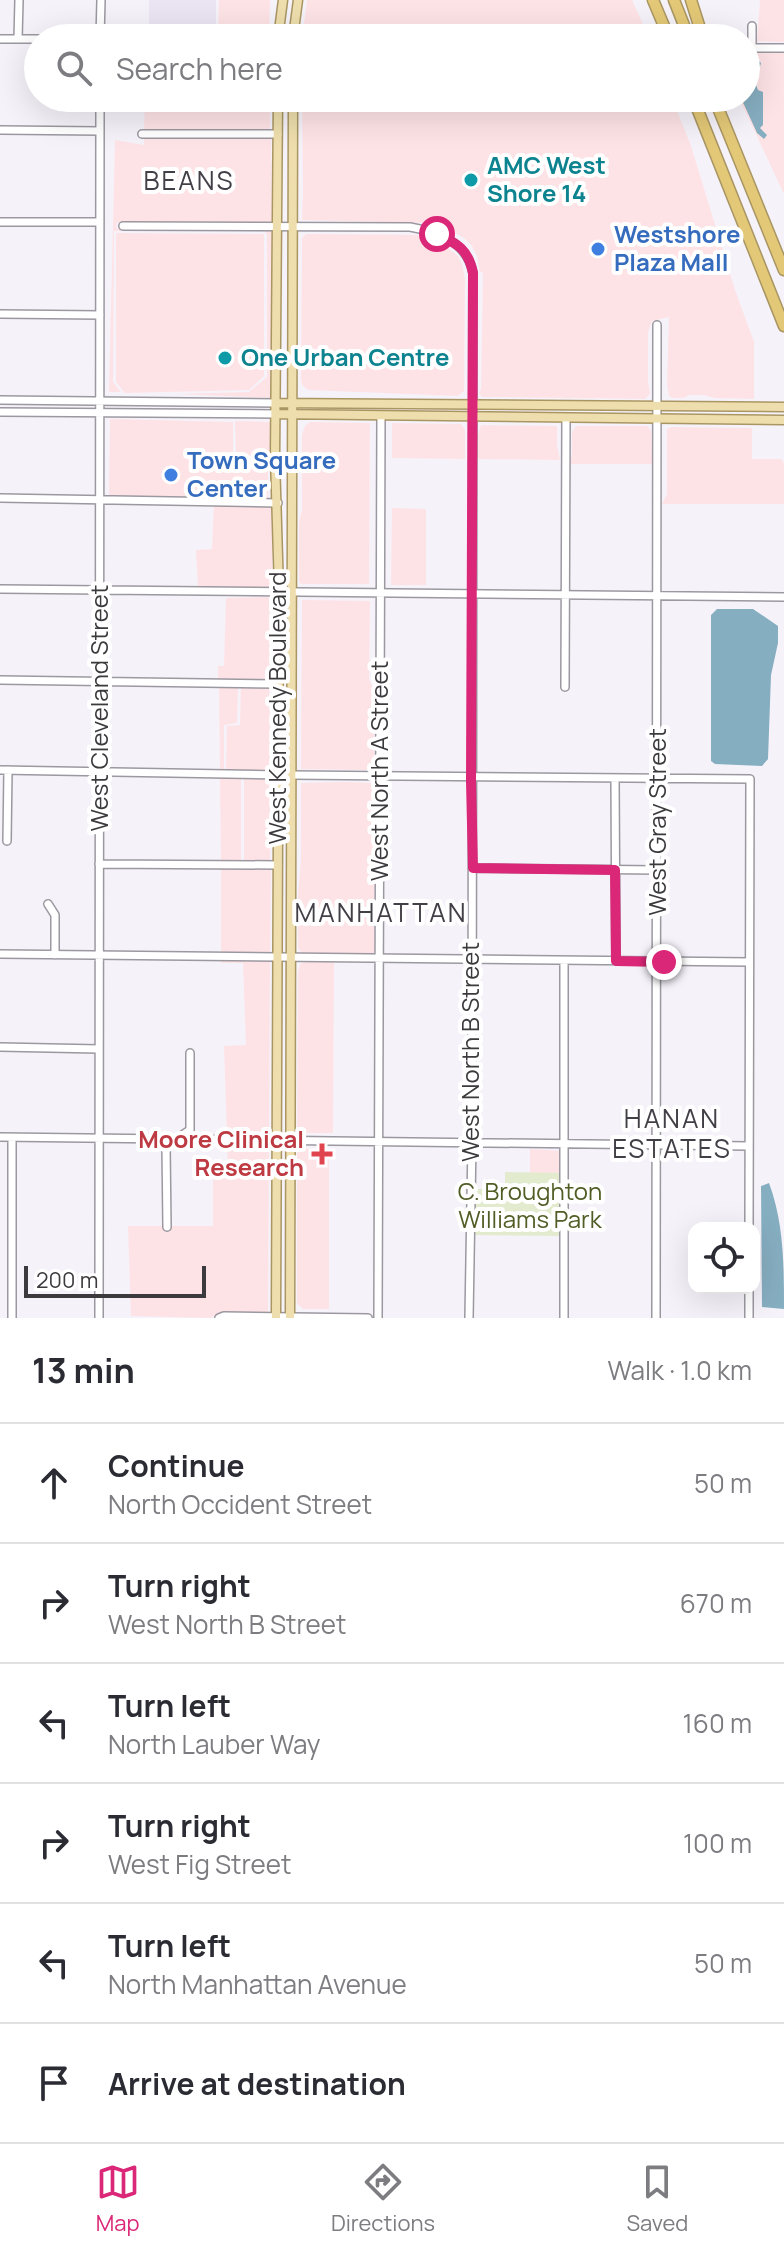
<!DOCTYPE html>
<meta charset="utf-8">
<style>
body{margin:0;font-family:Manrope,sans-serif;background:#f2f2f3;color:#2b2b33}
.controls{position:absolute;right:24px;bottom:24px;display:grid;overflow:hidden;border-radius:16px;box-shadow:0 8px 32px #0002}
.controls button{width:72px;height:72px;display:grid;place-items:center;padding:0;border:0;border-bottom:2px solid #e1e1e2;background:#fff;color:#2b2b33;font:40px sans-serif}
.scale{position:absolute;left:24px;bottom:20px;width:182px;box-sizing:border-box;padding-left:8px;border:4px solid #3c3a3d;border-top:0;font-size:22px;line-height:28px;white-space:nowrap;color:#3c3a3d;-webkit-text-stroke:6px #fff;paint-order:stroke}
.stop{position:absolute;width:24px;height:24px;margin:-18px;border:6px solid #db2777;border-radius:50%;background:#fff}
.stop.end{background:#db2777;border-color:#fff;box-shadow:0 2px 8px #0008}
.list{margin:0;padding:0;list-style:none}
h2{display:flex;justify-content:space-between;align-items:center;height:104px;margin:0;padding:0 32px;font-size:34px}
h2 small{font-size:26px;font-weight:400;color:#7c7c81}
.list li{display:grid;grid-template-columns:52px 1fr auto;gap:24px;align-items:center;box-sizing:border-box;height:120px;padding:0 32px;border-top:2px solid #e1e1e2}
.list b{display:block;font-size:30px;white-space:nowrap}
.list p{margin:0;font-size:26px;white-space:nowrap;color:#7c7c81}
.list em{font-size:26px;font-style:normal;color:#7c7c81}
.icon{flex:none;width:44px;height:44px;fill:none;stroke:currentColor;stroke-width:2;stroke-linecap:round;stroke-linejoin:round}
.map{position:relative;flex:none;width:784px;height:1318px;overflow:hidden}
.search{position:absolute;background:#fff;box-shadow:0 8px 32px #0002;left:24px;right:24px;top:24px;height:88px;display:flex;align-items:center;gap:20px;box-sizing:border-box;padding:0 28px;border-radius:44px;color:#7c7c81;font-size:30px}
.sheet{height:824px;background:#fff}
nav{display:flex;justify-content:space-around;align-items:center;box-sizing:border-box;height:112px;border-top:2px solid #e1e1e2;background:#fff;font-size:22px;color:#7c7c81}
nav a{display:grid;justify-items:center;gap:4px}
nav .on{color:#db2777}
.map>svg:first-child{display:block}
.commercial{fill:#fee3e6}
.built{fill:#ebe5f3}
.green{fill:#e3ebcf}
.water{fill:#86aec1}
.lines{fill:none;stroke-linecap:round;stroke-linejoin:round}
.minor-casing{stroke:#9c98a0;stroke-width:10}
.major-casing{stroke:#a99663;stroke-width:11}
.highway-casing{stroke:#a99663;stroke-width:13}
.minor{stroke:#fff;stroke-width:7}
.major{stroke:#eedead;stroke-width:8}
.highway{stroke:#e3c877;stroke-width:10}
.route{stroke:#db2777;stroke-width:10}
.culture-dot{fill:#0f9aa8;stroke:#fff;stroke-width:3}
.shop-dot{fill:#3f7fe0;stroke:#fff;stroke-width:3}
.health-dot{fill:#e0444e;stroke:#fff;stroke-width:3}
.labels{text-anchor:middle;stroke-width:8;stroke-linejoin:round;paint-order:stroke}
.culture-label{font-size:24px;font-weight:bold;fill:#0d838f;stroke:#fff;text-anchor:start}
.shop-label{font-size:24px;font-weight:bold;fill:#366cbe;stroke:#fff;text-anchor:start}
.street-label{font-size:24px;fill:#3c3a3d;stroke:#fff}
.health-label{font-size:24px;font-weight:bold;fill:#be3a42;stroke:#fff;text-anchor:end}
.park-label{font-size:24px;fill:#515d25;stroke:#fff}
.neighbourhood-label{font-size:26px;letter-spacing:2px;fill:#423f46;stroke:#fff}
</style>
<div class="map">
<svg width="784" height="1318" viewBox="0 0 784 1318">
<rect width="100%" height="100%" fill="#f6f2fa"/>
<path class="commercial" d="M 219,0 L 270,0 L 269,38 L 164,38 L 218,37 Z
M 307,0 L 632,0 L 649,38 L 302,38 Z
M 760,0 L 784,0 L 784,42 L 757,41 Z
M 746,53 L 784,53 L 784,194 L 739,98 L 746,98 Z
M 145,98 L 270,98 L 270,131 L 144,131 Z
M 302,98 L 672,98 L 691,146 L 735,290 L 754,342 L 754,399 L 715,398 L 703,395 L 689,395 L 684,398 L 673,398 L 669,396 L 667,385 L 669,317 L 652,321 L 648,332 L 648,381 L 650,394 L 645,399 L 482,397 L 479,393 L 481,389 L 483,273 L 480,272 L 477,256 L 472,246 L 464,238 L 448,229 L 426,223 L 302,220 L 303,192 Z
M 144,137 L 271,137 L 272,222 L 116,223 L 117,229 L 272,229 L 273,398 L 175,394 L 249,392 L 267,377 L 267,234 L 264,231 L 114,231 L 113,382 L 121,392 L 109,392 L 115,140 L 144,145 Z
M 116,233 L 264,234 L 264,376 L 249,390 L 125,393 L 116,382 Z
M 306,234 L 420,235 L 441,248 L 446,247 L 458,256 L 462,264 L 465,279 L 464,391 L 458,396 L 308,390 L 303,386 L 301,381 L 302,238 Z
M 110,419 L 233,422 L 233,458 L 268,458 L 268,501 L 109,495 Z
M 235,421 L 272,422 L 271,458 L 268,456 L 236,455 Z
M 310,422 L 370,423 L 369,584 L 301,584 L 299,581 L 299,523 L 302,510 L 302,435 L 305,426 Z
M 392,423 L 461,424 L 465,430 L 465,459 L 392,458 Z
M 481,425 L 557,426 L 557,445 L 560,460 L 477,459 L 477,438 Z
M 576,426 L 647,426 L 651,430 L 653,464 L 569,464 L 572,456 L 572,432 Z
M 671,427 L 752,428 L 752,459 L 782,459 L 784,464 L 784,504 L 662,504 L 667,494 L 667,429 Z
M 214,504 L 273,506 L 272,588 L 198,587 L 196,550 L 212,549 Z
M 392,508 L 426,509 L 426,585 L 391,585 Z
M 269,597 L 270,860 L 244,863 L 244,770 L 226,769 L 227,726 L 240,725 L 241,681 L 218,680 L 218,666 L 224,666 L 226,598 Z
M 302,600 L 370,601 L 369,679 L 375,694 L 374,770 L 301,769 Z
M 219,686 L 238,686 L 237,723 L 224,725 L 224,771 L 220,771 Z
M 220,777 L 241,777 L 241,862 L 221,862 Z
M 344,782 L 374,783 L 374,955 L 319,956 L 302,953 L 298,948 L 298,894 L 301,861 L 301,783 Z
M 221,868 L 271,868 L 270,954 L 221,954 Z
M 221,960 L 270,960 L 269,1136 L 227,1136 L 224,1046 L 246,1045 L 243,963 L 221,963 Z
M 334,961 L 333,1133 L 301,1133 L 297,1130 L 298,972 L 300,964 L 305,962 Z
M 227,1142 L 269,1142 L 268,1312 L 224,1313 L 210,1318 L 131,1316 L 128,1226 L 163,1226 L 164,1230 L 170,1230 L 170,1226 L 213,1226 L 213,1176 L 228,1173 Z
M 300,1148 L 329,1149 L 329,1309 L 303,1309 L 297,1303 L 297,1153 Z
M 530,1149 L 562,1151 L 562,1173 L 530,1173 Z"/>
<path class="built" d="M 149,0 L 216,0 L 216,35 L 149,35 Z"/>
<path class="green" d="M 505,1172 L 562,1173 L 561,1236 L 474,1235 L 475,1189 L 505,1189 Z"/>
<path class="water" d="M 758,60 L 761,63 L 755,82 L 758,90 L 763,92 L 763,125 L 760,128 L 767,135 L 764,139 L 757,133 L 741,98 L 746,98 L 746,64 L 752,64 Z
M 717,609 L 753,609 L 778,626 L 778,643 L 771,675 L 768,759 L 762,766 L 715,764 L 711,761 L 711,615 Z
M 769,1183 C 784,1223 784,1266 784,1309 L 762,1307 L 761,1186 Z"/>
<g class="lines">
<defs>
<path id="minor" d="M 100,38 L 101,0
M 0,39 L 38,39
M 18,39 L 19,0
M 746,48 L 784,48
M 752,48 L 752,26
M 0,130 L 100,131
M 142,134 L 278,134
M 0,222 L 100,222
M 123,226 L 410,227 C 439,232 467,242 473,273 L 472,1142 L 469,1318
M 0,314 L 100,315
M 0,400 L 276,403
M 0,412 L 276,414
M 0,498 L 278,503
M 0,589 L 784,597
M 0,680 L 278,684
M 565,687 L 566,418
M 0,770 L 279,775
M 292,775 L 750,779 L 749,1228
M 615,778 L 616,961
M 7,841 L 8,770
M 99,864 L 278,865
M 473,868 L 658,870
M 48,904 L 55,915 L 55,955
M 0,954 L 749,962
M 564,961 L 564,1318
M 0,1047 L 99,1049
M 0,1137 L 748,1146
M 12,1138 L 12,1318
M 167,1227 L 166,1146 L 190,1130 L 190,1053
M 749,1288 L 749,1318
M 99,1318 L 100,98
M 219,1318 L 224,1316 L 368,1318
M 378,1318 L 381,416
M 656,1318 L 657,325"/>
<path id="major" d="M 278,38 L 283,0
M 293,38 L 298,0
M 276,403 L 784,407
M 276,414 L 784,420
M 279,775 L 285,778 L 286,800 L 290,816
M 276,1318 L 279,591 L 275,458 L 278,98
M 290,1318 L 293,98"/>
<path id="highway" d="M 653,0 L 669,38
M 674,0 L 689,38
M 691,0 L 703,38
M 693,98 L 784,326
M 714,98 L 784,270"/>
</defs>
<use href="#minor" class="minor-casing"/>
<use href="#major" class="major-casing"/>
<use href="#highway" class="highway-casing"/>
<use href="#minor" class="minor"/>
<use href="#major" class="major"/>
<use href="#highway" class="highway"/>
</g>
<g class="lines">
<path class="route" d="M 437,234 C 458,244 468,249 473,273 L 471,781 L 473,868 L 615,870 L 616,961 L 664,962"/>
</g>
<g class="culture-dot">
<circle cx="471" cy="180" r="8"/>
<circle cx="225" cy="358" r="8"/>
</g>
<g class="shop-dot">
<circle cx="598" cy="249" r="8"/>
<circle cx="171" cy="475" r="8"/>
</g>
<path class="health-dot" d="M318 1142h8v8h8v8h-8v8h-8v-8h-8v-8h8z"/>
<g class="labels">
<g class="culture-label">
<text x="487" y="174">AMC West<tspan x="487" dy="28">Shore 14</tspan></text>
<text x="241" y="366">One Urban Centre</text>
</g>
<g class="shop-label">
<text x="614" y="243">Westshore<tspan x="614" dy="28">Plaza Mall</tspan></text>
<text x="187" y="469">Town Square<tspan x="187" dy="28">Center</tspan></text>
</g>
<g class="street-label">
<text transform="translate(100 708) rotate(-90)" y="8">West Cleveland Street</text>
<text transform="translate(278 708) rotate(-90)" y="8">West Kennedy Boulevard</text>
<text transform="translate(380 771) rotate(-90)" y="8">West North A Street</text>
<text transform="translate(658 822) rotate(-90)" y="8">West Gray Street</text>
<text transform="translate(471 1052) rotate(-90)" y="8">West North B Street</text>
</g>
<g class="health-label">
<text x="304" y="1148">Moore Clinical<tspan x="304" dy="28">Research</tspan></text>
</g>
<g class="park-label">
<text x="530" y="1200">C. Broughton<tspan x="530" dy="28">Williams Park</tspan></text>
</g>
<g class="neighbourhood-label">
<text x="189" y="190">BEANS</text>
<text x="381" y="922">MANHATTAN</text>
<text x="672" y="1128">HANAN<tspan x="672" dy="30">ESTATES</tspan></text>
</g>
</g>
</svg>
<div class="controls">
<button><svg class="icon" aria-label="locate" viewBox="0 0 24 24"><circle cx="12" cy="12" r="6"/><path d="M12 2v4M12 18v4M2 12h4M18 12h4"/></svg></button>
</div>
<div class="scale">200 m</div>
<div class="stop" style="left:437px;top:234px"></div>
<div class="stop end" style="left:664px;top:962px"></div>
<div class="search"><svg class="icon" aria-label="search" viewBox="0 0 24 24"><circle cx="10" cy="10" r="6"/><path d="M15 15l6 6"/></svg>Search here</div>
</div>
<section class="sheet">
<h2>13 min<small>Walk · 1.0 km</small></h2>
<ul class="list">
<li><svg class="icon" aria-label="ahead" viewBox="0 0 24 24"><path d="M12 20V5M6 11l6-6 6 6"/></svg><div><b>Continue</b><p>North Occident Street</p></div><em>50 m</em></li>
<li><svg class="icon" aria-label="right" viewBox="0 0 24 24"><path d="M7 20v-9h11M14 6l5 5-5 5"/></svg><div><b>Turn right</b><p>West North B Street</p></div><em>670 m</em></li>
<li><svg class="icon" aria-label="left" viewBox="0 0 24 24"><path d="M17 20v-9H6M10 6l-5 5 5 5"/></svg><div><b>Turn left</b><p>North Lauber Way</p></div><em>160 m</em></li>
<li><svg class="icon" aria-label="right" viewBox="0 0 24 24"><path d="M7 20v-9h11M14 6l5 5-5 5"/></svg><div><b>Turn right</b><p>West Fig Street</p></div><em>100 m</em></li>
<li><svg class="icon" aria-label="left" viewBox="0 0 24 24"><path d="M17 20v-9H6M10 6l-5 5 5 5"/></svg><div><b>Turn left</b><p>North Manhattan Avenue</p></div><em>50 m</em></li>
<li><svg class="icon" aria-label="arrive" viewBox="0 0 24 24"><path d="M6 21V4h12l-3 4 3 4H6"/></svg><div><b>Arrive at destination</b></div></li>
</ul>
</section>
<nav>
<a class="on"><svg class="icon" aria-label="map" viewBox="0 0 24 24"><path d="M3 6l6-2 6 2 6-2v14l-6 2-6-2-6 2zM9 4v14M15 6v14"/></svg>Map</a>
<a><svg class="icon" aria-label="directions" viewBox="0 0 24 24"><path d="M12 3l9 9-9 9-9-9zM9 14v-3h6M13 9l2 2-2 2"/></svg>Directions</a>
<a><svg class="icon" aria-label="saved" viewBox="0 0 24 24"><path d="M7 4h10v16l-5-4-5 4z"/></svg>Saved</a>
</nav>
